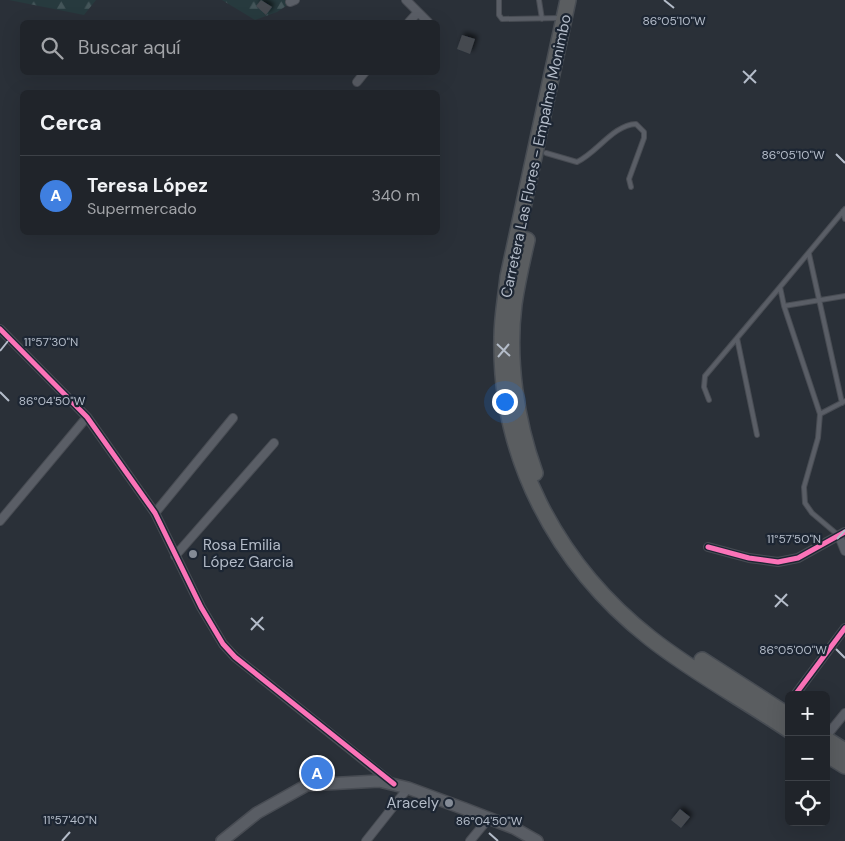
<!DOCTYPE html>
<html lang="es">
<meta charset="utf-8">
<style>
body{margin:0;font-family:"DM Sans",sans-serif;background:#282c32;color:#f1f3f6}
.controls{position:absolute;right:15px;bottom:15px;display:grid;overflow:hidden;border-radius:8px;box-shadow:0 5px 20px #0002}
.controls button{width:45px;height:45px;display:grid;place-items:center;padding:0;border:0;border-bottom:1px solid #3d4147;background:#20242a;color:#f1f3f6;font:25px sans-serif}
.you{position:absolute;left:504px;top:401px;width:18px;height:18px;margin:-12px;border:4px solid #fff;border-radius:50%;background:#1a73e8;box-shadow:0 0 0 8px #1a73e833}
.badge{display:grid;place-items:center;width:32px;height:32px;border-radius:50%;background:#bca0f2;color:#fff;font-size:16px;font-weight:700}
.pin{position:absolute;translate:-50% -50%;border:2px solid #fff;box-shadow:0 1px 5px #0006}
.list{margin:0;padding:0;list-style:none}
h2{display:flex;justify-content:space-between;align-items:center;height:65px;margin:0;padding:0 20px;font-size:21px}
h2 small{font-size:16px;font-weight:400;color:#a2a4a8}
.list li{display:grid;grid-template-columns:32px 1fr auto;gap:15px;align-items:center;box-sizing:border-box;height:80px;padding:0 20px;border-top:1px solid #3d4147}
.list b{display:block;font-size:19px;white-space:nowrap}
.list p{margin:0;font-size:16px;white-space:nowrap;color:#a2a4a8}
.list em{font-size:16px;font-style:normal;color:#a2a4a8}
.icon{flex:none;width:28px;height:28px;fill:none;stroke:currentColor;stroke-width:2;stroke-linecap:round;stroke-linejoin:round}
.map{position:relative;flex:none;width:845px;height:841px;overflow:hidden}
.search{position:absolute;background:#20242a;box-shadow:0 5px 20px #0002;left:20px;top:20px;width:420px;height:55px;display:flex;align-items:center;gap:12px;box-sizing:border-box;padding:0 18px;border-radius:8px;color:#a2a4a8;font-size:19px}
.panel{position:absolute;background:#20242a;box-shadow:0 5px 20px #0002;left:20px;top:90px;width:420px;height:145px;border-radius:8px}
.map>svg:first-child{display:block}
.forest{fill:url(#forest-firs)}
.building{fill:#444950;filter:url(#shadow)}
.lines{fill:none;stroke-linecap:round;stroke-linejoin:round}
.lane-casing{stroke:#484c53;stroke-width:6}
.street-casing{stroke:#484c53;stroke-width:10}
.secondary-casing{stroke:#484c53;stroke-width:14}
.highway-casing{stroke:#474c53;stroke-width:18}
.lane{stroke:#5a5e66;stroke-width:4}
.street{stroke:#5a5e66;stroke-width:8}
.secondary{stroke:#595d64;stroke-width:11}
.highway{stroke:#5a5d60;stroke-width:15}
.cycleway-casing{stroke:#1d2633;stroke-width:8}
.cycleway{stroke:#fb73b8;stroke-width:5}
.ticks{fill:none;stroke:#b4bcc9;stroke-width:2}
.poi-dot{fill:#848b96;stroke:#1d2633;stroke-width:2}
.labels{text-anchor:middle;stroke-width:4.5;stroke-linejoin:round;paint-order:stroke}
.street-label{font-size:15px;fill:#b4bcc9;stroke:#1d2633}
.poi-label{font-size:15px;fill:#b4bcc9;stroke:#1d2633;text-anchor:start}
.ticks-label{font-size:12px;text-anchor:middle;fill:#b4bcc9;stroke:#1d2633;stroke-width:4.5;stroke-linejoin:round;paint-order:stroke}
</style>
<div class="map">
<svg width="845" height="841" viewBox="0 0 845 841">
<defs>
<pattern id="forest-firs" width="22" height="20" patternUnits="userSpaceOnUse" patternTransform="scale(1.25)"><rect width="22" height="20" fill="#273a3e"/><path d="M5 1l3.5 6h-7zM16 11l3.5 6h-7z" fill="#445559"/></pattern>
<filter id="shadow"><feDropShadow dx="3" dy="-3" stdDeviation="2.5" flood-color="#0009"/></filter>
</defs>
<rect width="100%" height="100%" fill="#2a3038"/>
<path class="forest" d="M 9,0 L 96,0 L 84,15 Z
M 222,0 L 295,0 L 277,12 L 255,20 Z"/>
<path class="building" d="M 261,0 L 272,7 L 266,15 L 256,6 Z
M 462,35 L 475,39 L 470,54 L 457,49 Z
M 680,809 L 690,817 L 681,828 L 671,820 Z"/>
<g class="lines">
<defs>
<path id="lane" d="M 499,0 L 499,15 L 502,19 L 560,18
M 539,0 L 542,19
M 546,153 L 577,162 C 597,153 613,125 636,124 L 644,132 L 644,138 L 629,179 L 631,187
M 843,211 L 845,219
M 809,254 L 842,403
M 784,306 L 845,296
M 737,338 L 757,435
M 709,400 L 704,387 L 705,376 L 780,287
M 820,414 L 784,306 L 780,287 L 845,209
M 838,535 L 812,513 L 805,503 L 804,487 L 818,438 L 820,414 L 845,401"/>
<path id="street" d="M 406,0 L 428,22
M 290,2 L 295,0
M 409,22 L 418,12
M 357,82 L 365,72
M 0,329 L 87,417 L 155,513 L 201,607 L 223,644 L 235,657 L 392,783
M 155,513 L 233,418
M 0,521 L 87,417
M 839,536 L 845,551
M 708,547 L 749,558 L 778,562 L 798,558 L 845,532
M 175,556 L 274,443
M 795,695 L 845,628
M 828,734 L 845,713
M 366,841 L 408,788
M 470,841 L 489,818"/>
<path id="secondary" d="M 222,841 L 257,813 L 307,785 L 379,781 L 408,788 L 465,809 L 514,828 L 537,841"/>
<path id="highway" d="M 568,0 L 508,277 C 506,297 502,317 502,337 C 499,456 557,565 650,638 C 693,672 743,699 789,730
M 527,240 C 522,261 517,283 514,304 C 507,359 516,421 535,473
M 702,660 L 789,716
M 826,739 L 845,751
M 826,754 L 845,766"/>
</defs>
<use href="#lane" class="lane-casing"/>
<use href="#street" class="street-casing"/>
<use href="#secondary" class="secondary-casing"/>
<use href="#highway" class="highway-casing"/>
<use href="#lane" class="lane"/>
<use href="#street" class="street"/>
<use href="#secondary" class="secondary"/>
<use href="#highway" class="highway"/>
<defs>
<path id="cycleway" d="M 0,329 L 87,417 L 155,513 L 201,607 L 223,644 L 235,657 L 394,784
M 708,547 L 749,558 L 778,562 L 798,558 L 845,532
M 795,695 L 845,628"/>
</defs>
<use href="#cycleway" class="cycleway-casing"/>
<use href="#cycleway" class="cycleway"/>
</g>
<path class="ticks" d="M 664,0 L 674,8M 743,71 L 756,83M 744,83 L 756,70M 836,154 L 845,163M 497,344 L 510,356M 0,351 L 8,341M 498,357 L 509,344M 0,392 L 9,401M 837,539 L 845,530M 775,595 L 788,606M 775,607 L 787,594M 251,618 L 264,630M 251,630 L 263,617M 836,649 L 845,658M 489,833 L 498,841M 62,841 L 70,832"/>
<g class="poi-dot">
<circle cx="193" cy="554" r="5"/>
<circle cx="449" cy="803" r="5"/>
</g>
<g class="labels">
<g class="street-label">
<text transform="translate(536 156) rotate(-78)" y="5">Carretera Las Flores - Empalme Monimbo</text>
</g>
<g class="poi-label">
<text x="203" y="550">Rosa Emilia<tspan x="203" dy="17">López Garcia</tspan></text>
<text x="439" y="808" text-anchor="end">Aracely</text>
</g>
</g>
<g class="ticks-label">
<text x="674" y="25">86°05'10"W</text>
<text x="793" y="159">86°05'10"W</text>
<text x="51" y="346">11°57'30"N</text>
<text x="52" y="405">86°04'50"W</text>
<text x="794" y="543">11°57'50"N</text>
<text x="793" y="654">86°05'00"W</text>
<text x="70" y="824">11°57'40"N</text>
<text x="489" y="825">86°04'50"W</text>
</g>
</svg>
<div class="controls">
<button>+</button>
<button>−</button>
<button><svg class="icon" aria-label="locate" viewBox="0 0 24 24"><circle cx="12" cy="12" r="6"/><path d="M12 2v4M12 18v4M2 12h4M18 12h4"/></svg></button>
</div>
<div class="you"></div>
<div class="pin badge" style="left:317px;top:773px;background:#3f7fe0">A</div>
<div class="search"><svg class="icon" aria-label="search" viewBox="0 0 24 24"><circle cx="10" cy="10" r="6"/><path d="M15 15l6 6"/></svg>Buscar aquí</div>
<section class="panel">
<h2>Cerca<small></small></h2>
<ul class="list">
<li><span class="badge" style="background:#3f7fe0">A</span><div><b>Teresa López</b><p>Supermercado</p></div><em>340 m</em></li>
</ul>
</section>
</div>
